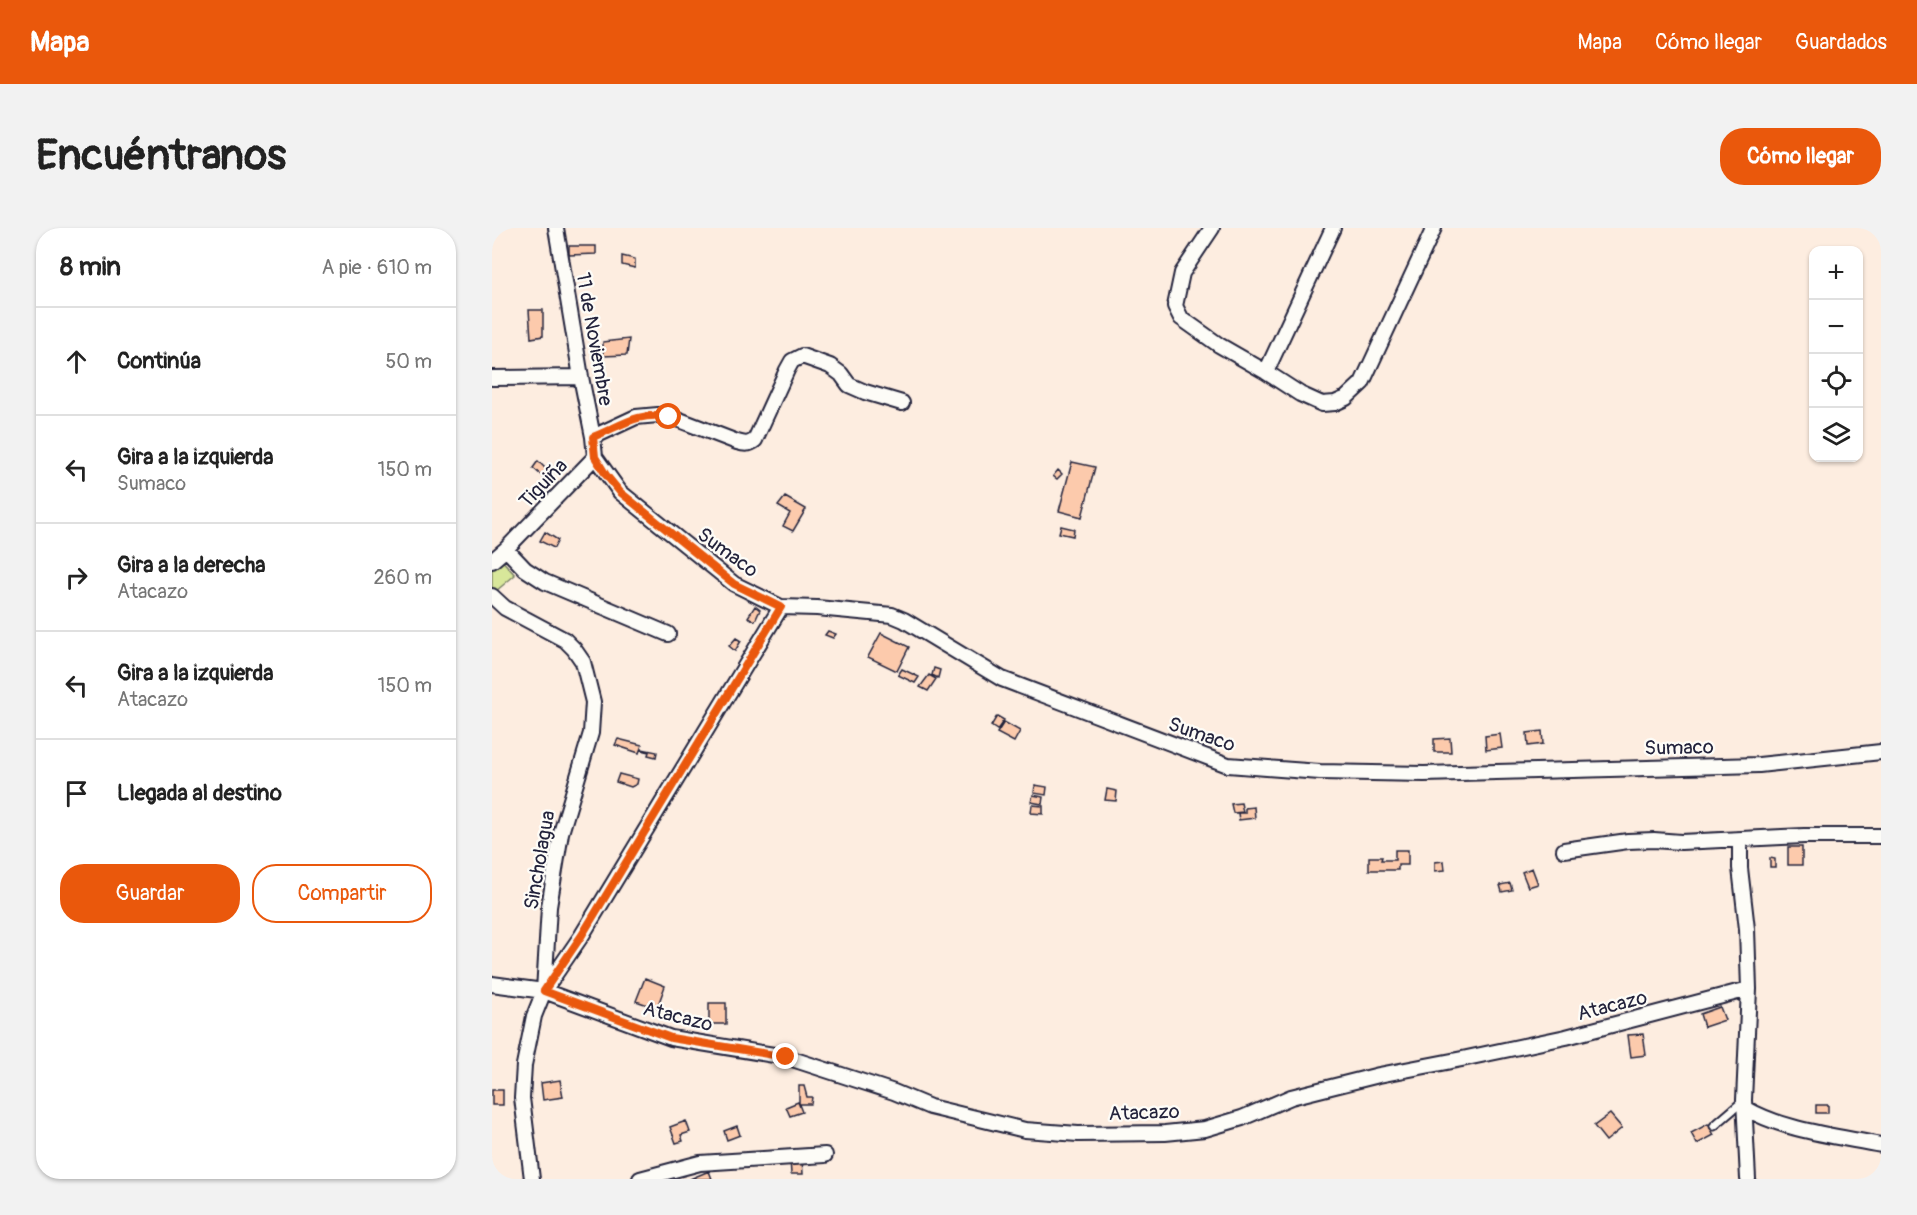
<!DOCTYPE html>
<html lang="es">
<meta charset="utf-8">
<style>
body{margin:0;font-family:Pangolin,sans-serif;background:#f2f2f2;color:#222}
.controls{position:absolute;right:18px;top:18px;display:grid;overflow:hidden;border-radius:12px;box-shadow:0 2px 4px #0004}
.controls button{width:54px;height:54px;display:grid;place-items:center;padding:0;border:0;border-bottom:2px solid #e0e0e0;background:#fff;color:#222;font:30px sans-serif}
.stop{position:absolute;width:18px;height:18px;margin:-14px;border:4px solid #ea580c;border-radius:50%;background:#fff}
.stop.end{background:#ea580c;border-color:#fff;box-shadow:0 2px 6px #0008}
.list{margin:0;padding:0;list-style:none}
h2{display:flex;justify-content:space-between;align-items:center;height:78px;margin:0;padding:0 24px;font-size:26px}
h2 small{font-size:20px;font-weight:400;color:#767676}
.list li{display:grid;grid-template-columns:39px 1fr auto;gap:18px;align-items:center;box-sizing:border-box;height:108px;padding:0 24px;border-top:2px solid #e0e0e0}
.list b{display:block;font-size:22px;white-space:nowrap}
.list p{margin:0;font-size:20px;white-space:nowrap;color:#767676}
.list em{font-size:20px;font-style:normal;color:#767676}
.actions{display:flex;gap:12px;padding:18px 24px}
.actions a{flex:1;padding:14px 0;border:2px solid #ea580c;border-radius:24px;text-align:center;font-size:21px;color:#ea580c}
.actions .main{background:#ea580c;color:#fff}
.icon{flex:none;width:33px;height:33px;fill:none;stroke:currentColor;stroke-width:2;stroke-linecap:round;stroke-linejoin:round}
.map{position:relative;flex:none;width:1389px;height:951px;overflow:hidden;border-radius:24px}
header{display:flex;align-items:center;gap:36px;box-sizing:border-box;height:84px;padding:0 30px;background:#ea580c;color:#fff}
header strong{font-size:28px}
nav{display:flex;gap:33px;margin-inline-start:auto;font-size:21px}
.intro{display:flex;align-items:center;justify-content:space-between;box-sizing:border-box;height:144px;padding:0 36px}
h1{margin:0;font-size:42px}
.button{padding:15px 27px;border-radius:24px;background:#ea580c;color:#fff;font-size:21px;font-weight:700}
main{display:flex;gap:36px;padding:0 36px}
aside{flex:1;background:#fff;border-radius:24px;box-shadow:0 2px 4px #0004}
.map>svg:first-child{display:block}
.green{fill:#d8e79a;stroke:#7d846a;stroke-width:1.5}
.building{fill:#fccaac;stroke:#22223b;stroke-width:1.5}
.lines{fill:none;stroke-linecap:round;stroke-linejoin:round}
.lane-casing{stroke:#22223b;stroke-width:11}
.street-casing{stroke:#22223b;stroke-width:18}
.lane{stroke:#fdfcf7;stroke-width:7}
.street{stroke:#fdfcf7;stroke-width:14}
.route{stroke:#ea580c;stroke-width:8}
.labels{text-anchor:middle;stroke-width:4.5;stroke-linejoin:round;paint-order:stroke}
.street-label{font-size:20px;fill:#22223b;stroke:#fdfcf7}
</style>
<header>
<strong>Mapa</strong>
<nav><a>Mapa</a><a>Cómo llegar</a><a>Guardados</a></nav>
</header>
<div class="intro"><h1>Encuéntranos</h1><a class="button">Cómo llegar</a></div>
<main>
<aside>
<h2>8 min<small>A pie · 610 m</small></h2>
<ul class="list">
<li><svg class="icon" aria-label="ahead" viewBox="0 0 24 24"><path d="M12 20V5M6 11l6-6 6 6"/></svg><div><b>Continúa</b></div><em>50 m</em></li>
<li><svg class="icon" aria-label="left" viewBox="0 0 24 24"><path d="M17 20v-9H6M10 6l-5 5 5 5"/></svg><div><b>Gira a la izquierda</b><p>Sumaco</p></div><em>150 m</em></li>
<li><svg class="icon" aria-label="right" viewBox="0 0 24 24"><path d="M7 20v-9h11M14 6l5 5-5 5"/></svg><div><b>Gira a la derecha</b><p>Atacazo</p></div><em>260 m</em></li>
<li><svg class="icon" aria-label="left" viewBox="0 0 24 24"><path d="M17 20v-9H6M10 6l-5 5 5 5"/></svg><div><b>Gira a la izquierda</b><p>Atacazo</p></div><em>150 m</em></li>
<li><svg class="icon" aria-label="arrive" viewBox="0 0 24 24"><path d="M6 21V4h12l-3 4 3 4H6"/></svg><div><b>Llegada al destino</b></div></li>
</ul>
<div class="actions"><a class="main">Guardar</a><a>Compartir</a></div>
</aside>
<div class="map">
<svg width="1389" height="951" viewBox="0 0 1389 951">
<rect width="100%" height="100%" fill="#fdede0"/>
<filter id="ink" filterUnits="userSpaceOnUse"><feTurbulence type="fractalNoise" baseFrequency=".0167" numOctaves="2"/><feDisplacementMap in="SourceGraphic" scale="12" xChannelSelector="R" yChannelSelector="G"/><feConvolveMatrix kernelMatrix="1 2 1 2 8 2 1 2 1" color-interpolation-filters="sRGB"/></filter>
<g filter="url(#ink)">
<path class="green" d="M 9,331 L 23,347 L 4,363 L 0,359 L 0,339 Z"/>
<path class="building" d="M 77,18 L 104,18 L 104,26 L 77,27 Z
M 130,28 L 143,31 L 143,40 L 130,37 Z
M 37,82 L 51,82 L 51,108 L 39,110 Z
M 137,111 L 135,127 L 111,128 L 111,114 Z
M 46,233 L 62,249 L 58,255 L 41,240 Z
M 580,234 L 603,239 L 590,289 L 567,283 Z
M 566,242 L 570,246 L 565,251 L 561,248 Z
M 293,269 L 314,281 L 301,303 L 291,298 L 298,285 L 286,278 Z
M 569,298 L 582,301 L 581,308 L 567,305 Z
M 53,304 L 66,312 L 62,320 L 48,313 Z
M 263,378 L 268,382 L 263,393 L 256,389 Z
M 336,403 L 344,406 L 341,410 L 333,407 Z
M 389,405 L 417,419 L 405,443 L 376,429 Z
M 244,410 L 249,413 L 243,423 L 237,418 Z
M 442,440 L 448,442 L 446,450 L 440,447 Z
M 410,441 L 427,449 L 423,455 L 406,447 Z
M 437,447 L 444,451 L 436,463 L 428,459 Z
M 505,488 L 512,492 L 505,502 L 499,498 Z
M 512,494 L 528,503 L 522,514 L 505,505 Z
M 1050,503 L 1051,516 L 1036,518 L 1035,505 Z
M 1008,506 L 1010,520 L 994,522 L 993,508 Z
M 958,510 L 959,524 L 942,524 L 942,511 Z
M 126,511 L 150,517 L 147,525 L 123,517 Z
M 150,521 L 165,524 L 164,529 L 156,527 L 157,524 L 149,522 Z
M 127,546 L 146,551 L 145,556 L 139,559 L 124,554 Z
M 543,557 L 555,559 L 554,567 L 542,565 Z
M 615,561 L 625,563 L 624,573 L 613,572 Z
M 541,567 L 551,569 L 550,576 L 539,574 Z
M 749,575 L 751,584 L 741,585 L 739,576 Z
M 540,577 L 551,578 L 551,586 L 539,585 Z
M 762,579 L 763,590 L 747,592 L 746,585 L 753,585 L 753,580 Z
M 1296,619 L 1310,619 L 1310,637 L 1296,637 Z
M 903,622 L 916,622 L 916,637 L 906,637 L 906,642 L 877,642 L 877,629 L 890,629 L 889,632 L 903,632 Z
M 1278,630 L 1283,631 L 1283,639 L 1278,639 Z
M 952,633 L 953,642 L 943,643 L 943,634 Z
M 1040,640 L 1046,656 L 1036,659 L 1030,644 Z
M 1018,655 L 1020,662 L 1010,664 L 1008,657 Z
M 153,750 L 173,758 L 165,780 L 144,773 Z
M 217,775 L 234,775 L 234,796 L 217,796 Z
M 1228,779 L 1233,792 L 1212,799 L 1208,786 Z
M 1151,806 L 1154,827 L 1139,829 L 1136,807 Z
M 68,852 L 71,869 L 51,872 L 49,855 Z
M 307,858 L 312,858 L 315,869 L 320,869 L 319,876 L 307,876 Z
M 0,862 L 11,862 L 11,877 L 0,877 Z
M 306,874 L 310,884 L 298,888 L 294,879 Z
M 1324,877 L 1336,877 L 1336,885 L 1324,885 Z
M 1118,886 L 1130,900 L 1114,913 L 1102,898 Z
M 194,893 L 198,904 L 189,907 L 191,913 L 184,915 L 178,899 Z
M 1216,896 L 1222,907 L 1205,916 L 1199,905 Z
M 245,898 L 248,907 L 235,912 L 232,903 Z
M 310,930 L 311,946 L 299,946 L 298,931 Z
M 217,943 L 220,951 L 198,951 Z"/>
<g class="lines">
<defs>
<path id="lane" d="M 1222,898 L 1250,874"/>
<path id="street" d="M 64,0 L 89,149 L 101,209 L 103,229 L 128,264 L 242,356 L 289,379 L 325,380 L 400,387 L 412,392 L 510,451 L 736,537 L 828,544 L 932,546 L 1267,537 L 1389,524
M 720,0 L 690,45 L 683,78 L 689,90 L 727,117 L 774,144 L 808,166 L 830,176 L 843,175 L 854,170 L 870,155 L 942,0
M 774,144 L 841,0
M 0,150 L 89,149
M 101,209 L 144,189 L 166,187 L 185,191 L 245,214 C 252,216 257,217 263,212 L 295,142 L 300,133 L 310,128 L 338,138 L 349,146 L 357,157 L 373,164 L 410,175
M 14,321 L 33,341 L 53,354 L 176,406
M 0,333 L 14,321 L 103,229
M 0,368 L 13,380 L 73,412 L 82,421 L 91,434 L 101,474 L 99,505 L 69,605 L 57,679 L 52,763 L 42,788 L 32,837 L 30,870 L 40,951
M 1248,612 L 1248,640 L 1255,701 L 1257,761 L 1252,872 L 1256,951
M 1072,622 L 1136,613 L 1162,612 L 1189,614 L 1312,608 L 1389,608
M 0,756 L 52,763 L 179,810 L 294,829 L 402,864 L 438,879 L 533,902 L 586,906 L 673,905 L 713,901 L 750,890 L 799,869 L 887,847 L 970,831 L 1074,809 L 1257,761
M 53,761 L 90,707 L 289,379
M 1253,880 C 1293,903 1344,908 1389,917
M 148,951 L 208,935 L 333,927"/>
</defs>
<use href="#lane" class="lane-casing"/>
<use href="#street" class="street-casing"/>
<use href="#lane" class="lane"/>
<use href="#street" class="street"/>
</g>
</g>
<g class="lines" filter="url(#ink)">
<path class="route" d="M 177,189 C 145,183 129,198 101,209 L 103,229 L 114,247 L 128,264 L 242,356 L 289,379 L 90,707 L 52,763 L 179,810 L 294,829"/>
</g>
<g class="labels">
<g class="street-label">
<text transform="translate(103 111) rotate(80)" y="7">11 de Noviembre</text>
<text transform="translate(51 255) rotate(-46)" y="7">Tiguiña</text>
<text transform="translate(236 324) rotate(36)" y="7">Sumaco</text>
<text transform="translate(710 506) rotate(19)" y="7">Sumaco</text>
<text transform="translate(1187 519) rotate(-1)" y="7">Sumaco</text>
<text transform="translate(47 632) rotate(-80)" y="7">Sincholagua</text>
<text transform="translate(1120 777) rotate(-14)" y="7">Atacazo</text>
<text transform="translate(186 788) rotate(14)" y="7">Atacazo</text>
<text transform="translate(652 884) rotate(-2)" y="7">Atacazo</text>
</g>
</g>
</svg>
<div class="controls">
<button>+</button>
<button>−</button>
<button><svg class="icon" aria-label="locate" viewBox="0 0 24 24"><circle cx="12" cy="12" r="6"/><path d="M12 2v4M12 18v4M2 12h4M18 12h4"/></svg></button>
<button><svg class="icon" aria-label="layers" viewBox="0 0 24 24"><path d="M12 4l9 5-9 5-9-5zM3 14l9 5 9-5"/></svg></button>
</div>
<div class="stop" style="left:177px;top:189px"></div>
<div class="stop end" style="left:294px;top:829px"></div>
</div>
</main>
